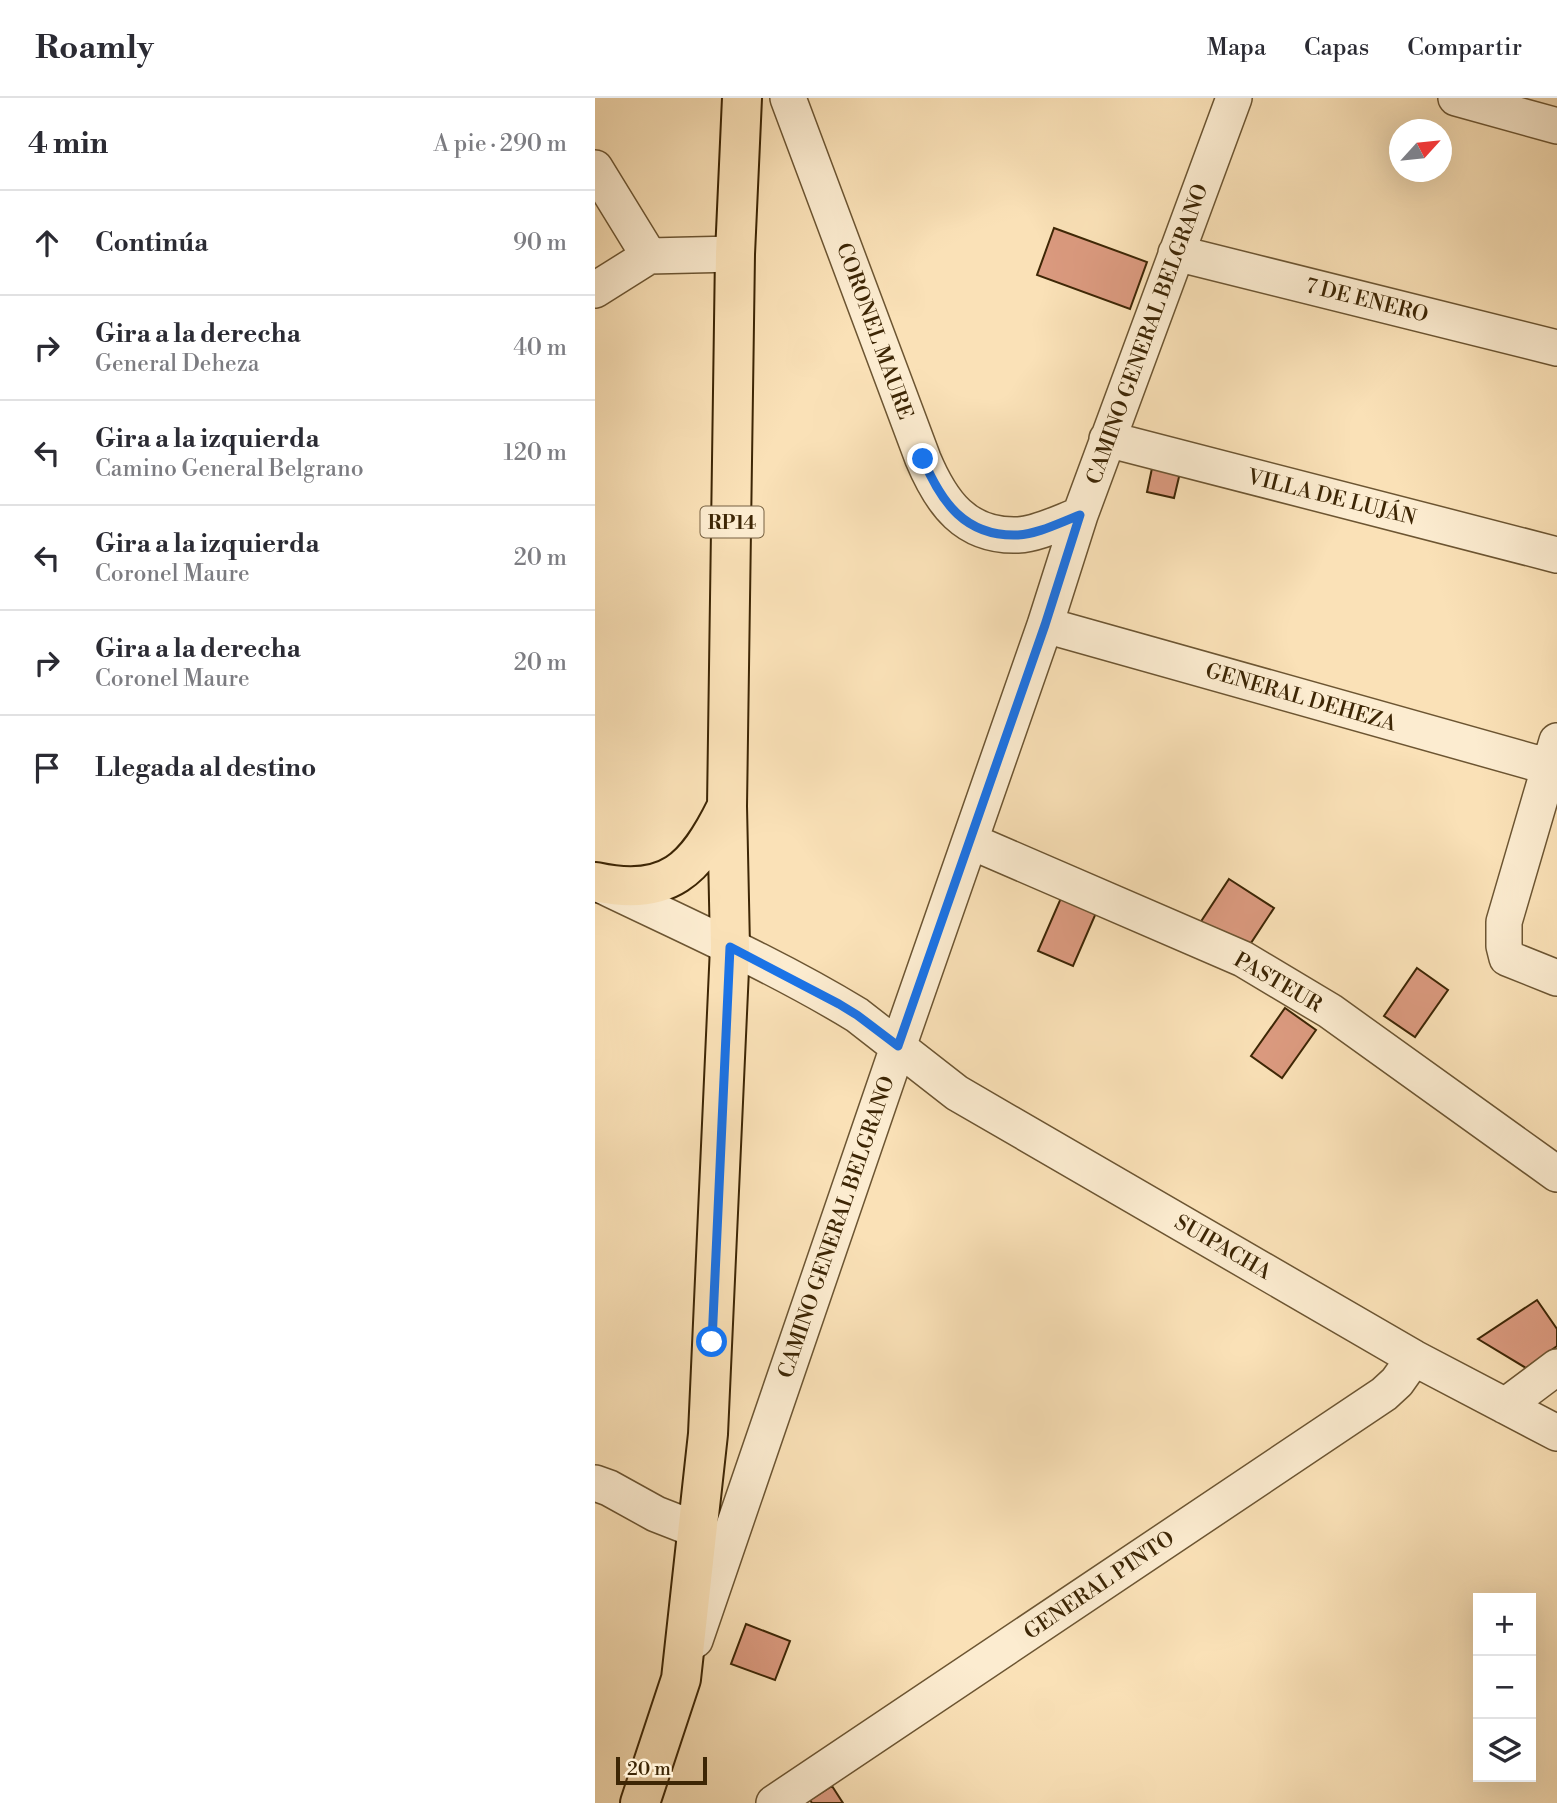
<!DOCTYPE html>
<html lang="es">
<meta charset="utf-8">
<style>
body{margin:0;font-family:"Libre Bodoni",serif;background:#f2f2f3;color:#2b2b33}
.controls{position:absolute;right:21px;bottom:21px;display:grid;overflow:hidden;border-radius:0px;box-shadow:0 7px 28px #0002}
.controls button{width:63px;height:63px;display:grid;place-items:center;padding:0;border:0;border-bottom:2px solid #e1e1e2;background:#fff;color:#2b2b33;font:35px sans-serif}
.compass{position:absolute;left:794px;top:21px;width:63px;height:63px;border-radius:50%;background:#fff;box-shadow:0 7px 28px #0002;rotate:63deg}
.scale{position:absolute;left:21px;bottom:18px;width:91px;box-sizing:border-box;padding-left:7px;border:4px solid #3d2605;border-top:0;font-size:19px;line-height:24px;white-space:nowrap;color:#3d2605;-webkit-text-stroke:5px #fcecd0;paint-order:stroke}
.stop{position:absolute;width:21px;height:21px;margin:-16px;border:5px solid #1a73e8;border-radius:50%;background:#fff}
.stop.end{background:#1a73e8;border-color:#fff;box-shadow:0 2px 7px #0008}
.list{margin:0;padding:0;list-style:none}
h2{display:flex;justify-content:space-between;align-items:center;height:91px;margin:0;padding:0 28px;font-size:30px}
h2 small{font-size:23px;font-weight:400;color:#7c7c81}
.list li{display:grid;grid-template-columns:46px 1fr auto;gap:21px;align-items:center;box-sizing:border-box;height:105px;padding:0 28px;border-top:2px solid #e1e1e2}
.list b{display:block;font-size:26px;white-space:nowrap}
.list p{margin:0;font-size:23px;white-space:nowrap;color:#7c7c81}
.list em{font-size:23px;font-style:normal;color:#7c7c81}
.icon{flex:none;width:38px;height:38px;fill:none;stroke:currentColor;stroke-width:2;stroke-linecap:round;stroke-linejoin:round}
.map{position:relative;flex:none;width:962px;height:1705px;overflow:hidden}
header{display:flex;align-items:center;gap:42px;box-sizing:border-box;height:98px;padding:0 35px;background:#fff;border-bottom:2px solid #e1e1e2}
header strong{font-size:33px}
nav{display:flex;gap:38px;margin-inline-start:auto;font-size:24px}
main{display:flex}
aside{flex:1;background:#fff}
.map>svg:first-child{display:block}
.building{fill:#db9a7f;stroke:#3d2605;stroke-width:2}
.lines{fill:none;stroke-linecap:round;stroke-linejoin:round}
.minor-casing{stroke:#6c5532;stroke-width:38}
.major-casing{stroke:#3d2605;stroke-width:42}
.minor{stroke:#fcecd0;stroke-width:35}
.major{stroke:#fae1b7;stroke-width:38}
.route{stroke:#1a73e8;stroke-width:9}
.labels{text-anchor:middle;stroke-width:5;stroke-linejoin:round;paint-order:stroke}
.shield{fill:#fcecd0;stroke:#766142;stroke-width:2}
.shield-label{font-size:19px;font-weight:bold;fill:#3d2605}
.street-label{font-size:21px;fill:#3d2605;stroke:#fcecd0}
</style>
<header>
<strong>Roamly</strong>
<nav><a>Mapa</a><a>Capas</a><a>Compartir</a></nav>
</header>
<main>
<aside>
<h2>4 min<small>A pie · 290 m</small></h2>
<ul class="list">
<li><svg class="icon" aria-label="ahead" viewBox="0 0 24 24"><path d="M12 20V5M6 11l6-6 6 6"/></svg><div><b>Continúa</b></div><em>90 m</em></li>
<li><svg class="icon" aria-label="right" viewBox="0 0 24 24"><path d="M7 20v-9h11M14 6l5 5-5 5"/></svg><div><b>Gira a la derecha</b><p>General Deheza</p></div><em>40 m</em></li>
<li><svg class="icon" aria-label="left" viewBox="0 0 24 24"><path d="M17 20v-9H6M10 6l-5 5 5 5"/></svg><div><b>Gira a la izquierda</b><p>Camino General Belgrano</p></div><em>120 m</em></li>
<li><svg class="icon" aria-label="left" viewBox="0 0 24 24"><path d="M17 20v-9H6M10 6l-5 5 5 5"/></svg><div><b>Gira a la izquierda</b><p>Coronel Maure</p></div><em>20 m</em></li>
<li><svg class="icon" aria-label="right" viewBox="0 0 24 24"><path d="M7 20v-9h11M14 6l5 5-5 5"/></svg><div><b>Gira a la derecha</b><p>Coronel Maure</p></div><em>20 m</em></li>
<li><svg class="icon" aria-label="arrive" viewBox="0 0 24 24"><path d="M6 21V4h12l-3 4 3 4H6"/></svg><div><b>Llegada al destino</b></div></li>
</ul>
</aside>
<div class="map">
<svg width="962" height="1705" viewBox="0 0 962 1705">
<rect width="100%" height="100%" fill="#fae1b7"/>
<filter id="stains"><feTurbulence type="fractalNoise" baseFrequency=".00286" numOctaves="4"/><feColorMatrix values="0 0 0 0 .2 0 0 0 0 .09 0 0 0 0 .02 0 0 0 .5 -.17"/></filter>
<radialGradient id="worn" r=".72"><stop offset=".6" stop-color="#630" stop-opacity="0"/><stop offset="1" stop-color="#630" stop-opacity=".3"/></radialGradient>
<path class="building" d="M 459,130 L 552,164 L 535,211 L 442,177 Z
M 560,356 L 588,362 L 579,400 L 552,394 Z
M 634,781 L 679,810 L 650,854 L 605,825 Z
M 466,800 L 501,815 L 478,868 L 443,853 Z
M 822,870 L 853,892 L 820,939 L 789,918 Z
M 690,910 L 721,932 L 687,980 L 656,958 Z
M 942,1202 L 962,1231 L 962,1248 L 931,1270 L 883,1241 Z
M 151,1526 L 195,1543 L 180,1582 L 136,1566 Z
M 237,1688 L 248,1705 L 217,1705 L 215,1702 Z"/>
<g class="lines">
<defs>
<path id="minor" d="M 193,0 L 328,361 C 346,404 370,439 423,437 C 443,436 466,424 485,417
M 861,0 L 962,28
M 0,70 L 54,158
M 581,155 L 962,250
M 0,192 L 54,158 L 140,156
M 512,341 L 962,457
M 450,527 L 962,671
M 962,643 L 909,824 L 909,848 L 912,860 L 962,880
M 375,743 L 648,861 L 735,913 L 962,1076
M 4,786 C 91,828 180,867 262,917 L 362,995 L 819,1260 L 962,1335
M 910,1308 L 962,1269
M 0,1385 L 14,1390 L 61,1416 L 102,1432
M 100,1542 L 303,949 L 450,527 L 485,417 L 639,0
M 179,1705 L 789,1296 L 802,1284 L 819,1260"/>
<path id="major" d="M 1,784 C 73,800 101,771 131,710
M 45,1705 L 86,1581 L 113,1336 L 135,849 L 132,708 L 140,156 L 147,0"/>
</defs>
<use href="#minor" class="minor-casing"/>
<use href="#major" class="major-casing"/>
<use href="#minor" class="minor"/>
<use href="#major" class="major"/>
</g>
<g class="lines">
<path class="route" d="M 117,1244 L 135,849 L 244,906 L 262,917 L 303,948 L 450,527 L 485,417 C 466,424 443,436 423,437 C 370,439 346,404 328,361"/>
</g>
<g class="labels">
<rect class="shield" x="105.5" y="408.5" width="63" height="31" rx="5"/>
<g class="shield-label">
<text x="137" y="431">RP14</text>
</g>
<g class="street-label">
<text transform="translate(772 202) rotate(14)" y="7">7 DE ENERO</text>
<text transform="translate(280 233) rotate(70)" y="7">CORONEL MAURE</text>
<text transform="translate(552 236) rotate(-70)" y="7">CAMINO GENERAL BELGRANO</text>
<text transform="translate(737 399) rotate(14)" y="7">VILLA DE LUJÁN</text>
<text transform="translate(706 599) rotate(16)" y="7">GENERAL DEHEZA</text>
<text transform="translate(683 884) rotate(30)" y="7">PASTEUR</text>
<text transform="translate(241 1129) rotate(-71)" y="7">CAMINO GENERAL BELGRANO</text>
<text transform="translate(628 1149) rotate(30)" y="7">SUIPACHA</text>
<text transform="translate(504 1487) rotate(-34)" y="7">GENERAL PINTO</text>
</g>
</g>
<rect width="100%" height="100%" filter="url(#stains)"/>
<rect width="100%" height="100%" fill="url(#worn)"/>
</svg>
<div class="controls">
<button>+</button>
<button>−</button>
<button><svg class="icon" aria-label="layers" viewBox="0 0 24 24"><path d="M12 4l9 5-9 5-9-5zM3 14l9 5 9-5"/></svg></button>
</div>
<svg class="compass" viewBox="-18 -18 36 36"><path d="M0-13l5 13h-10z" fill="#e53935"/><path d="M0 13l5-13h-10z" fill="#7c7c81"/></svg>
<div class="scale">20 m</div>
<div class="stop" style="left:117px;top:1244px"></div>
<div class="stop end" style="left:328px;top:361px"></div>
</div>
</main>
